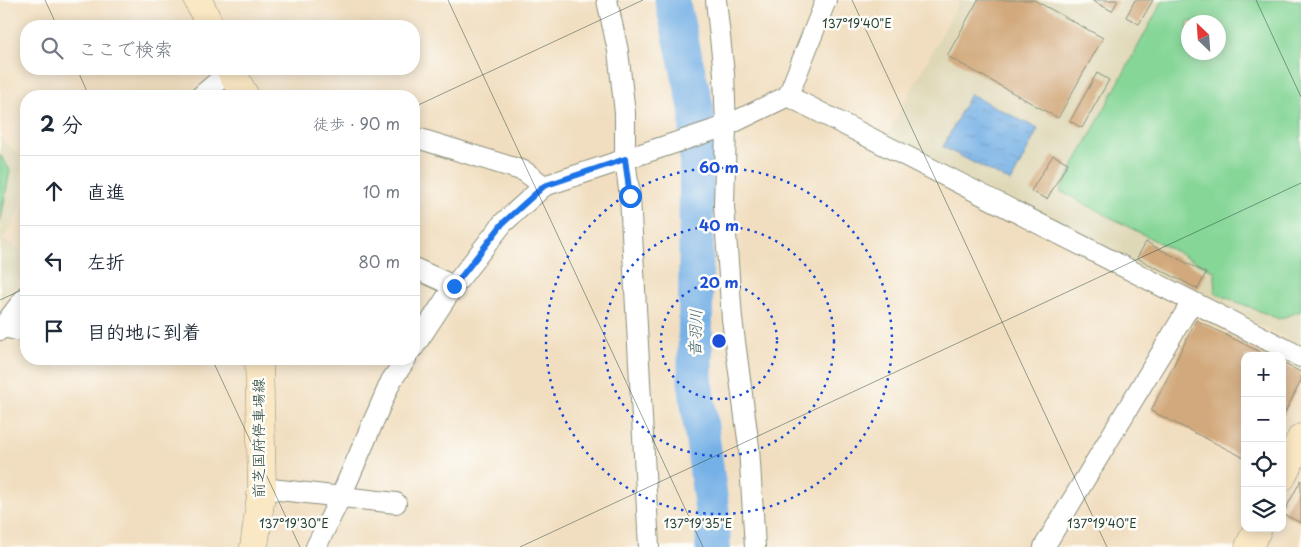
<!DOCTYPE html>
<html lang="ja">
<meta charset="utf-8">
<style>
body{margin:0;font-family:"Playpen Sans","Klee One",sans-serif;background:#f6f6f7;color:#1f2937}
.controls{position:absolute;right:15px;bottom:15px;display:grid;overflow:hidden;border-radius:10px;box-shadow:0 2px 12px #0003}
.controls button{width:45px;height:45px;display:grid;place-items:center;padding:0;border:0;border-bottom:1px solid #e0e1e3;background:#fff;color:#1f2937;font:25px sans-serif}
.compass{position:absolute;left:1181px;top:15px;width:45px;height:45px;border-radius:50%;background:#fff;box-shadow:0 2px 12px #0003;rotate:335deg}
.stop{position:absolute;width:15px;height:15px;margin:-11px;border:4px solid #1a73e8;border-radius:50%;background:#fff}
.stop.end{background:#1a73e8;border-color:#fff;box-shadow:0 1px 5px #0008}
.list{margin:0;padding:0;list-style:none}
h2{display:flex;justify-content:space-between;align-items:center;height:65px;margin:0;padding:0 20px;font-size:21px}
h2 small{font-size:16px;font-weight:400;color:#747a83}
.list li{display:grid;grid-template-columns:32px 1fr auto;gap:15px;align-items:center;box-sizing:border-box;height:70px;padding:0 20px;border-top:1px solid #e0e1e3}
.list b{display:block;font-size:19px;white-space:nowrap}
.list em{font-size:16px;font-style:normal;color:#747a83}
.icon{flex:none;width:28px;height:28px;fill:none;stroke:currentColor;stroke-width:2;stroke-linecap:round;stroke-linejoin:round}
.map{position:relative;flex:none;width:1301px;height:547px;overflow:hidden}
.search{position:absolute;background:#fff;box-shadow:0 2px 12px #0003;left:20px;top:20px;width:400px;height:55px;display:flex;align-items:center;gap:12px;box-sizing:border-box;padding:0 18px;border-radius:20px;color:#747a83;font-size:19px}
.panel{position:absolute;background:#fff;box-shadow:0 2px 12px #0003;left:20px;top:90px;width:400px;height:275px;border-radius:20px}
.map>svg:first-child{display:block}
.built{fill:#dfd8b7;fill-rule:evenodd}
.pitch{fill:#85d697;stroke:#528a66;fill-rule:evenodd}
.water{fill:url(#water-ripples);stroke:#4a768d}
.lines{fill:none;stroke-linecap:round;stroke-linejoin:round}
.river{stroke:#75b0e6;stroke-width:35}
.building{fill:#d2a97c}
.street-casing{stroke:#888e7a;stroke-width:22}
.secondary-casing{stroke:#888e7a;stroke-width:29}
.street{stroke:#fff;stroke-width:20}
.secondary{stroke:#fae7c3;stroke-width:28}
.route{stroke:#1a73e8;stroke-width:6}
.ticks{fill:none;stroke:#1f3d34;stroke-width:1;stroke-opacity:0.45}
.ring{fill:none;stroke:#1d4ed8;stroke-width:2.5;stroke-dasharray:2.5 5}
.labels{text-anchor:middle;stroke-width:5;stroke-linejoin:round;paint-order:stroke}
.street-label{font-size:15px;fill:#1f3d34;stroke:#fdfcf7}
.water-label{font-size:16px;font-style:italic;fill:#396069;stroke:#fdfcf7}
.ticks-label{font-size:12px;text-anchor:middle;fill:#1f3d34;stroke:#fdfcf7;stroke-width:5;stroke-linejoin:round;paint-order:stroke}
.centre{fill:#1d4ed8;stroke:#fdfcf7;stroke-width:2.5}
.ring-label{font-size:15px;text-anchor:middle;font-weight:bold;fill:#1d4ed8;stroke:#fdfcf7;stroke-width:5;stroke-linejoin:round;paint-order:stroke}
</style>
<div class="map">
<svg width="1301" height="547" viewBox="0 0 1301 547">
<defs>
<pattern id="water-ripples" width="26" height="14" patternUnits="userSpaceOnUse" patternTransform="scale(1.25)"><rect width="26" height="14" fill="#75b0e6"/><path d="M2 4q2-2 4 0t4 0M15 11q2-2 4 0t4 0" fill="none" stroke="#5f90bb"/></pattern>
</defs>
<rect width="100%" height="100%" fill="#fdfcf7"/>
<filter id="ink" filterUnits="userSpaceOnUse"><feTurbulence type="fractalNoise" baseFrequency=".02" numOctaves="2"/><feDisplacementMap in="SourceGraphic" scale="10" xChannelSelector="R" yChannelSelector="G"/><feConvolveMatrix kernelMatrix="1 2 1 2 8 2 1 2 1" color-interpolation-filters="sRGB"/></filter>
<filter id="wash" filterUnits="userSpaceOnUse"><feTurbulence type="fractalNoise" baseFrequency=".0096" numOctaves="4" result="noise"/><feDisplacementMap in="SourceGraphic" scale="20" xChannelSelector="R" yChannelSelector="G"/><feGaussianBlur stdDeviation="1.12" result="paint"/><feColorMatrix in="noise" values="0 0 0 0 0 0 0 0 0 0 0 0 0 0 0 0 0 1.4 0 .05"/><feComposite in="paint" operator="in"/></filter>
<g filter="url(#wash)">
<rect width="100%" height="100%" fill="#f1dec0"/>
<path class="built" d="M 960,0 L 1301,0 L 1301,346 L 885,139 ZM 1188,22 L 1218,22 L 1218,52 L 1188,52 Z
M 0,137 L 21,157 L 21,208 L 4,239 L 26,253 L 26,273 L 2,300 L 0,300 Z"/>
<path class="pitch" d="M 1163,0 L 1301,0 L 1301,311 L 1279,319 L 1215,293 L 1215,272 L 1060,191 ZM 1188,22 L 1218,22 L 1218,52 L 1188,52 Z
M 0,155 L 10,170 L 0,225 Z"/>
<path class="water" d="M 970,94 L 1038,129 L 1011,182 L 943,147 Z"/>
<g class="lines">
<path class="river" d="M 672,0 L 697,111 L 695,381 L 713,519 L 713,547"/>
</g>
<g id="blocks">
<path class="building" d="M 978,0 L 1034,0 L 1103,38 L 1058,118 L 947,56 Z
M 1091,0 L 1118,0 L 1112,11 Z
M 1135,0 L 1153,0 L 1139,24 L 1126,17 Z
M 1097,73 L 1109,80 L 1082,128 L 1070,121 Z
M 1053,155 L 1068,163 L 1047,199 L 1031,191 Z
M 1146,242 L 1206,273 L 1198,289 L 1137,258 Z
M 1196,320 L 1268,356 L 1245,356 L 1245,458 L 1151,411 Z
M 1282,363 L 1301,372 L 1301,381 L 1282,418 Z
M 1301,480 L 1301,523 L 1283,514 Z"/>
</g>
</g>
<g filter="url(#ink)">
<use href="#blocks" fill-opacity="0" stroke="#888e7a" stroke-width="1"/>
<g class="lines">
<defs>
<path id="street" d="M 607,0 L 618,51 L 625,113 L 625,159 L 630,197 L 649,547
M 716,0 L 724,74 L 726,126 L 724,206 L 732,319 L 749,447 L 755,547
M 201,96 L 231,70
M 788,96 L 1301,357
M 414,137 L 524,171 L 544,186
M 414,268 L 454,286
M 3,327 L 26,332
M 0,330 L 26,296
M 414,347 L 454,286 L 503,223 L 544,186 L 726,126 L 788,96 L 826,0
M 262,488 L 396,503
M 316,547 L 341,496 L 391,381 L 406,359
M 1044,547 L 1192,302"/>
<path id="secondary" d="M 198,0 L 210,26
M 230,69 L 245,96
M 1282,477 L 1301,438
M 254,547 L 262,488 L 259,359
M 1249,547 L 1258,528"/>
</defs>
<use href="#street" class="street-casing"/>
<use href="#secondary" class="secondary-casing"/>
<use href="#street" class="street"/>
<use href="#secondary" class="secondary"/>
</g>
</g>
<g class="lines" filter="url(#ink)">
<path class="route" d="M 454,286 L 503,223 L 544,186 L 625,159 L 630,196"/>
</g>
<path class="ticks" d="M 45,0 L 57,26M 448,0 L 703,547M 852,0 L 1107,547M 1256,0 L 1301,97M 77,69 L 89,96M 414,107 L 643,0M 0,300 L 26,288M 212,359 L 300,547M 520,547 L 1301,183"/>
<g class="ring">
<circle cx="719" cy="341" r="58"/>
<circle cx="719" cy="341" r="115"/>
<circle cx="719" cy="341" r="173"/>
</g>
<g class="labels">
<g class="street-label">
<text transform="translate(259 438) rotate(-90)" y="5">前芝国府停車場線</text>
</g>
<g class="water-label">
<text transform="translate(695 333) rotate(-89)" y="6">音羽川</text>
</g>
</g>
<g class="ticks-label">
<text x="857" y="28">137°19'40"E</text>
<text x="294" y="528">137°19'30"E</text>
<text x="698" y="528">137°19'35"E</text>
<text x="1102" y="528">137°19'40"E</text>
</g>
<circle cx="719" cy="341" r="8" class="centre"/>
<g class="ring-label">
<text x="719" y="173">60 m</text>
<text x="719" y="231">40 m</text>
<text x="719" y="288">20 m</text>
</g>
</svg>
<div class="controls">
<button>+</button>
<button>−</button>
<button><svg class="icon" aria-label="locate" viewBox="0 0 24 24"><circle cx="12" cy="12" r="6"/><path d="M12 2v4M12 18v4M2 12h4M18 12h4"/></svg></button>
<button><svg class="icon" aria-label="layers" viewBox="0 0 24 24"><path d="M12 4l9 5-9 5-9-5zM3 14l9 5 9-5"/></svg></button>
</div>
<svg class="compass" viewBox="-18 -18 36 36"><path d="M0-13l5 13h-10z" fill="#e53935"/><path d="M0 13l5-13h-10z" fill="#747a83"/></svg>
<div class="stop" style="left:630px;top:196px"></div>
<div class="stop end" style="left:454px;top:286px"></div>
<div class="search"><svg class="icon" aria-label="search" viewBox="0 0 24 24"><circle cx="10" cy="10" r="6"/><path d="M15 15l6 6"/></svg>ここで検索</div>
<section class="panel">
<h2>2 分<small>徒歩 · 90 m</small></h2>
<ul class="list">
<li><svg class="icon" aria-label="ahead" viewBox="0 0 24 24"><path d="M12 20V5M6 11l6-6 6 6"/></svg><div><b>直進</b></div><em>10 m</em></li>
<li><svg class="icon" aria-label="left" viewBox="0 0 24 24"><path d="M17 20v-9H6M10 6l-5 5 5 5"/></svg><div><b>左折</b></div><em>80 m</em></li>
<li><svg class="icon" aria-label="arrive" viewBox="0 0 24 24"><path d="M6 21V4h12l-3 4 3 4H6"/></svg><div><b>目的地に到着</b></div></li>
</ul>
</section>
</div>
